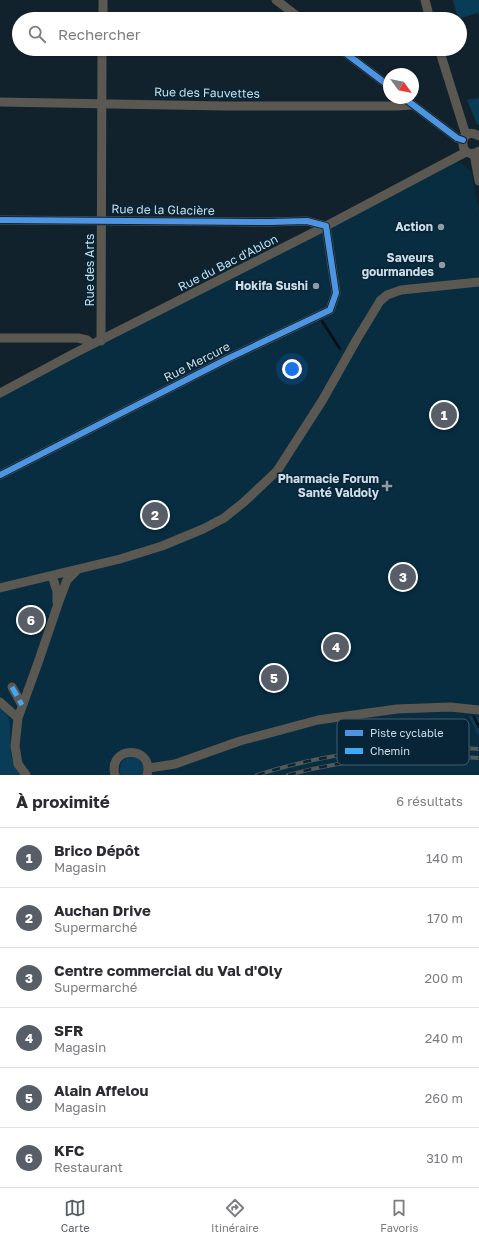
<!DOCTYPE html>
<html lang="fr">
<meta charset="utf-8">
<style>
body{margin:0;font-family:"Golos Text",sans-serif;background:#f2f2f3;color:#2b2b33}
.compass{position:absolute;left:383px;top:68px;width:36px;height:36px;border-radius:50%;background:#fff;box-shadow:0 1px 3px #0004;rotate:123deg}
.you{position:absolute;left:292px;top:369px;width:14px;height:14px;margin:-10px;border:3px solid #fff;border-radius:50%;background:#1a73e8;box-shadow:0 0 0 6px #1a73e833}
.badge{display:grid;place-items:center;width:26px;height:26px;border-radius:50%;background:#575e67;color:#fff;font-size:13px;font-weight:700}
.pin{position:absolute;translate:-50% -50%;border:2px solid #fff;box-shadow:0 1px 4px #0006}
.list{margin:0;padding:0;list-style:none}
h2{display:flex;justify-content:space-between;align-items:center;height:52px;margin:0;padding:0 16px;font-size:17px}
h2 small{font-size:13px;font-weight:400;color:#7c7c81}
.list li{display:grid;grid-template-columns:26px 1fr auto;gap:12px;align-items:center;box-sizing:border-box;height:60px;padding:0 16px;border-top:1px solid #e1e1e2}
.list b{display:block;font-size:15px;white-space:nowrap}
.list p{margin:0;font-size:13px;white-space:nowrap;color:#7c7c81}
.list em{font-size:13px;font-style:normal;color:#7c7c81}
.icon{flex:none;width:22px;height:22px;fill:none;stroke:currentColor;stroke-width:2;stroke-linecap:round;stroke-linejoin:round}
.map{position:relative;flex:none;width:479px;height:775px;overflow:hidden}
.search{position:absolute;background:#fff;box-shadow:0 1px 3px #0004;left:12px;right:12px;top:12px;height:44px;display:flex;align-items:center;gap:10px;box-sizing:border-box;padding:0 14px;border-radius:22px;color:#7c7c81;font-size:15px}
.sheet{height:412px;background:#fff}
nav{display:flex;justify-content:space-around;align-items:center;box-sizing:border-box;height:56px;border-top:1px solid #e1e1e2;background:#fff;font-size:11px;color:#7c7c81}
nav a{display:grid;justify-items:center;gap:2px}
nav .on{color:#575e67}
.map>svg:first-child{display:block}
.built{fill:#082d41}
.green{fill:#093c56}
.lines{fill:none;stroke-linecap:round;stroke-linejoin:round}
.stream{stroke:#030d14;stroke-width:2.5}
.street{stroke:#5b5851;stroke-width:9}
.rail-casing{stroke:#565959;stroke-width:4}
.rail{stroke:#072536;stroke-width:2.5;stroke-dasharray:8;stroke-linecap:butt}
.quiet{stroke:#3fa9f5;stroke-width:5;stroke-dasharray:10 5;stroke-linecap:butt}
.cycleway-casing{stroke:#072536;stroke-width:8}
.cycleway{stroke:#4d94e3;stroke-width:6}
.poi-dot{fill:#8c9ca7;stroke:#072536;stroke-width:1.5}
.labels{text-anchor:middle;stroke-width:3.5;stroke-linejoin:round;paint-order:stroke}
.street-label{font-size:12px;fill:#cddee9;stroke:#072536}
.poi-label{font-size:12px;font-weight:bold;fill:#cddee9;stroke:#072536;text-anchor:end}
.key{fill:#072536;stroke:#425c6c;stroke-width:1}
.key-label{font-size:11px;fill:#cddee9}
</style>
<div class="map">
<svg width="479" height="775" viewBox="0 0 479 775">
<rect width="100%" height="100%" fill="#12222c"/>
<path class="built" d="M 455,156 L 458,164 L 461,163 L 471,172 L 479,212 L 479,717 L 466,716 L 479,735 L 479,775 L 0,775 L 0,394 Z"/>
<path class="green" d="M 453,0 L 479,0 L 479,16 L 478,13 L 458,19 Z
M 479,98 L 479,125 L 477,124 L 467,100 Z
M 0,709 L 2,709 C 15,720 8,739 11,755 C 13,762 16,768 20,775 L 0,775 Z
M 468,716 L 479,717 L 479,736 Z
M 133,757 C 142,759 145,766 142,775 L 121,775 C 118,766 122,758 133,757 Z"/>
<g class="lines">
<path class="stream" d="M 322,321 L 340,349
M 474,717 L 479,727"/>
<path class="street" d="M 276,0 L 301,19
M 425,0 L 430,19
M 103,19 L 103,0
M 340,49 L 389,86
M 439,49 L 466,135
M 404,98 L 457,138 L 463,140
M 0,102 L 225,106 L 397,106 L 413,105
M 479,136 C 457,123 458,164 479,151
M 474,154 L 479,181
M 0,220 L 270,222 L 307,221 L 326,226 L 336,293 L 330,310 L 227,359 L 0,475
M 0,338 L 78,338 L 87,340 L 92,344
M 101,341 L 102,49
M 0,393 L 73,354 L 326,226 L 466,152
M 52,576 L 57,591 L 57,602
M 0,588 L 120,559 L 162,546 L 203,529 L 224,518 L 244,502 L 277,471 L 322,401 L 357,339 L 380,301 L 387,295 L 401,290 L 479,282
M 12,687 L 22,705
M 0,702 L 18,718
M 149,768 L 175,764 L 240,741 L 318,720 L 397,709 L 450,707 L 479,710
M 26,775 L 18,764 L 15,746 L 18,718 L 39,660 L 58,604 L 67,580 L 76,571
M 115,775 C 107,745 155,745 147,775"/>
<defs>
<path id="rail" d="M 257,775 C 329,752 403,744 479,749
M 288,775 C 351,758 415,753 479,758"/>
</defs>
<use href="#rail" class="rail-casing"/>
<use href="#rail" class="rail"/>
<path class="quiet" d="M 12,687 L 22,705"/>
<defs>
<path id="cycleway" d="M 340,49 L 389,86
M 404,98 L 457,138 L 463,140
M 0,220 L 270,222 L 307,221 L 326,226 L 336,293 L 330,310 L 227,359 L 0,475"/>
</defs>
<use href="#cycleway" class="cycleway-casing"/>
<use href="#cycleway" class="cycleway"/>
</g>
<g class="poi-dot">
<circle cx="441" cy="227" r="4"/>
<circle cx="442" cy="265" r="4"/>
<circle cx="316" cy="286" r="4"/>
<path d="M385 480h4v4h4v4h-4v4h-4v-4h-4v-4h4z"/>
</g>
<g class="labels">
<g class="street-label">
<text transform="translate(207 93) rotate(1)" y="4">Rue des Fauvettes</text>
<text transform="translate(163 210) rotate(1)" y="4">Rue de la Glacière</text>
<text transform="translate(228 263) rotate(-27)" y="4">Rue du Bac d'Ablon</text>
<text transform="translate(90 270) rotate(-90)" y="4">Rue des Arts</text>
<text transform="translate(197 362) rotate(-27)" y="4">Rue Mercure</text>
</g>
<g class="poi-label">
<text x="433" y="231">Action</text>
<text x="434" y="262">Saveurs<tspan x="434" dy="14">gourmandes</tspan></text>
<text x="308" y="290">Hokifa Sushi</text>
<text x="379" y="483">Pharmacie Forum<tspan x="379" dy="14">Santé Valdoly</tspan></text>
</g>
</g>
<rect x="337" y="719" width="132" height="46" rx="6" class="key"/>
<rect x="345" y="730" width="18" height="6" fill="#4d94e3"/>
<rect x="345" y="748" width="18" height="6" fill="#3fa9f5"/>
<g class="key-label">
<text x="370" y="737">Piste cyclable</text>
<text x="370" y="755">Chemin</text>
</g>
</svg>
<svg class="compass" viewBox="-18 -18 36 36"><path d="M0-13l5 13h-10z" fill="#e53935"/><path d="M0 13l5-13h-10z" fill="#7c7c81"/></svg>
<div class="you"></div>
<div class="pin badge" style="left:444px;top:415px">1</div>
<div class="pin badge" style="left:155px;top:515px">2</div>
<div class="pin badge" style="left:403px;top:577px">3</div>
<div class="pin badge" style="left:336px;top:647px">4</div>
<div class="pin badge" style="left:274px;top:678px">5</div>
<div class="pin badge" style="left:31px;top:620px">6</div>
<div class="search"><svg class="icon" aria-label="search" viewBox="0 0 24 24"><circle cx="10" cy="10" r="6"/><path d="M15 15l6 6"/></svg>Rechercher</div>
</div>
<section class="sheet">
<h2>À proximité<small>6 résultats</small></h2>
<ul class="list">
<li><span class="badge">1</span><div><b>Brico Dépôt</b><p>Magasin</p></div><em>140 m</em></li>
<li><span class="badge">2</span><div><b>Auchan Drive</b><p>Supermarché</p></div><em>170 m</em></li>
<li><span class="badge">3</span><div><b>Centre commercial du Val d'Oly</b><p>Supermarché</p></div><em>200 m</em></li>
<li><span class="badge">4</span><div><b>SFR</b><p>Magasin</p></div><em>240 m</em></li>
<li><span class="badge">5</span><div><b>Alain Affelou</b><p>Magasin</p></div><em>260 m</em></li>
<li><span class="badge">6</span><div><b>KFC</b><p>Restaurant</p></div><em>310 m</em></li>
</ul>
</section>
<nav>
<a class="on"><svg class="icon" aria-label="map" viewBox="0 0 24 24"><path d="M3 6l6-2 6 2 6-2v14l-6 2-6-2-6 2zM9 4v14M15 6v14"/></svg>Carte</a>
<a><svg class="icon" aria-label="directions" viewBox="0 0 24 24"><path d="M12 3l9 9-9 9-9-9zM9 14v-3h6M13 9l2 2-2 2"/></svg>Itinéraire</a>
<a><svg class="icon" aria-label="saved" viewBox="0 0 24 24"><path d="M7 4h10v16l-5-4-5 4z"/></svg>Favoris</a>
</nav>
